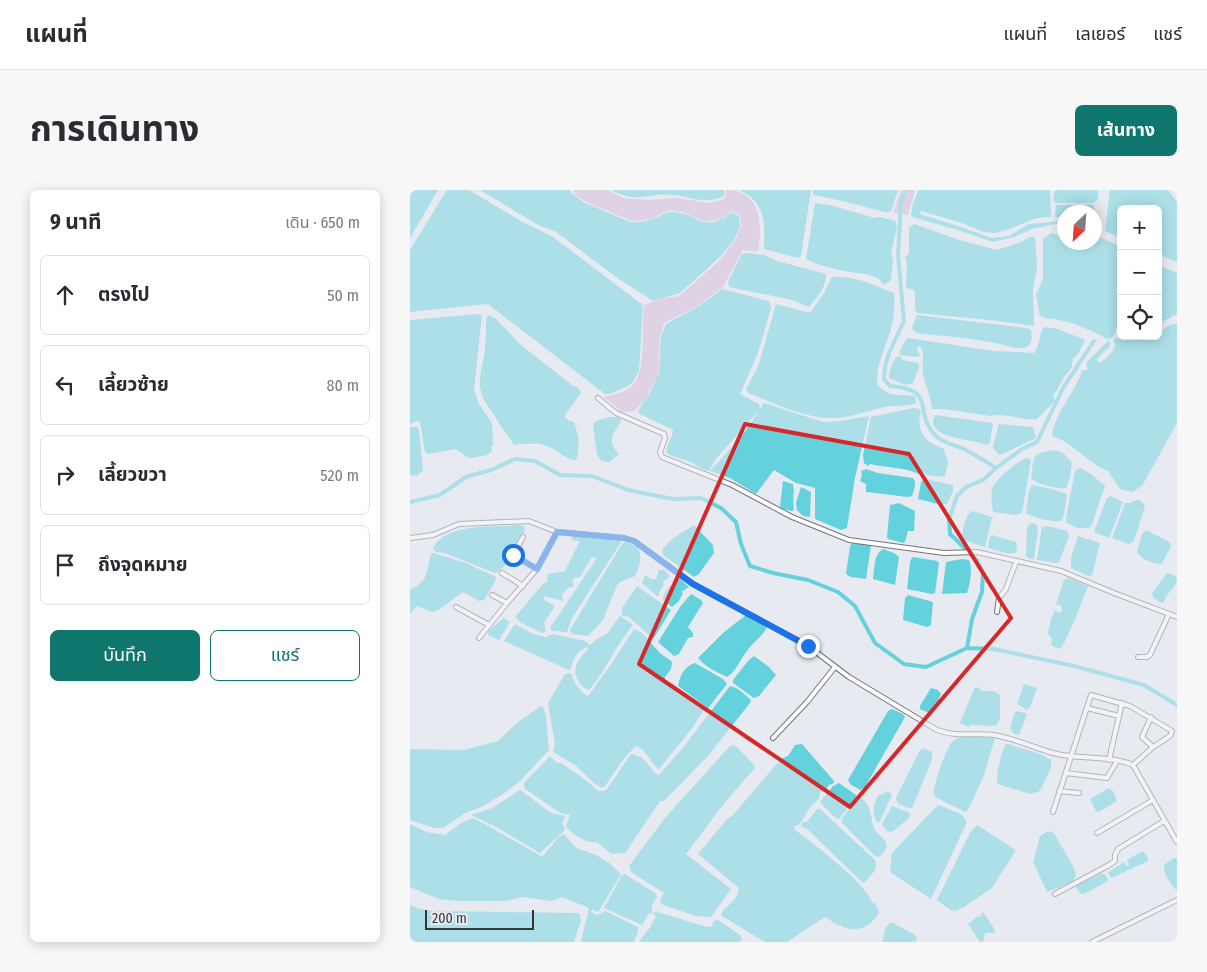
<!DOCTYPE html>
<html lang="th">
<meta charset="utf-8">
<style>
body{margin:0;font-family:"Fira Sans Condensed","Noto Sans Thai",sans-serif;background:#f7f7f7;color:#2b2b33}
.controls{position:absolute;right:15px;top:15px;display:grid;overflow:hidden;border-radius:8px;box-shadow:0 2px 12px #0003}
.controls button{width:45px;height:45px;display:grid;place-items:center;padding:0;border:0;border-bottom:1px solid #e1e1e2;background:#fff;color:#2b2b33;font:25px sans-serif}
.compass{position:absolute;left:647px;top:15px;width:45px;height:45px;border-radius:50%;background:#fff;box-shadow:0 2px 12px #0003;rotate:205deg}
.scale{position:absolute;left:15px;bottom:12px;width:109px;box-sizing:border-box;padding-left:5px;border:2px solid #353638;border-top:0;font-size:14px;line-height:18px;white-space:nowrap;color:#353638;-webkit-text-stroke:4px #e7eaf0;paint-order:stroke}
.stop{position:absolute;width:15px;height:15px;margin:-11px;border:4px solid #1a73e8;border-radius:50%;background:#fff}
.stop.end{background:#1a73e8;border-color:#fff;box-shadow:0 1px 5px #0008}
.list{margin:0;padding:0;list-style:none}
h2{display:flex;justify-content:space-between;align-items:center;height:65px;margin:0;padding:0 20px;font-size:21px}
h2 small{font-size:16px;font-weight:400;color:#7c7c81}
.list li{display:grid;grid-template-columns:32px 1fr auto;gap:15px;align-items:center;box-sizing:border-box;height:80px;margin:0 10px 10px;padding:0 10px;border:1px solid #e1e1e2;border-radius:8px}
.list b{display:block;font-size:19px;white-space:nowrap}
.list em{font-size:16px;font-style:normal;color:#7c7c81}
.actions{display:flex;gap:10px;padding:15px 20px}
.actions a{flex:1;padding:11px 0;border:1px solid #0f766e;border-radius:8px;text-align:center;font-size:18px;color:#0f766e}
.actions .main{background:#0f766e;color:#fff}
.icon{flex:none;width:28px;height:28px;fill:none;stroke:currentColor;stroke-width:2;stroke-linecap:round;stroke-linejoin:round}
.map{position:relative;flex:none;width:767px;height:752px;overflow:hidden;border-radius:8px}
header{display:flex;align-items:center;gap:30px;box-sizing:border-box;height:70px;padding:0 25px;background:#fff;border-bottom:1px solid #e1e1e2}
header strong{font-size:24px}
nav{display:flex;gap:28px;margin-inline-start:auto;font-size:18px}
.intro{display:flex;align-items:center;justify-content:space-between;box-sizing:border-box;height:120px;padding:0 30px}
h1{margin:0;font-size:35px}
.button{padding:12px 22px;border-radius:8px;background:#0f766e;color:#fff;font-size:18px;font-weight:700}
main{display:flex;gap:30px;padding:0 30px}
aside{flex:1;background:#fff;border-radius:8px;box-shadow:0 2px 12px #0003}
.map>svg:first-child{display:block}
.green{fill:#d7b5d8}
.water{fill:#64d2dd}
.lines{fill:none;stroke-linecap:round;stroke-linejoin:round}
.canal{stroke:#64d2dd;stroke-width:4}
.minor-casing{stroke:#72757a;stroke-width:6}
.minor{stroke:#fff;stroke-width:4}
.route{stroke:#1a73e8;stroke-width:6}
.marked{fill:none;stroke:#d62828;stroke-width:4;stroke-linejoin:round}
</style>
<header>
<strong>แผนที่</strong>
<nav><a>แผนที่</a><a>เลเยอร์</a><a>แชร์</a></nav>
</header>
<div class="intro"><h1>การเดินทาง</h1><a class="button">เส้นทาง</a></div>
<main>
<aside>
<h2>9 นาที<small>เดิน · 650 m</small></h2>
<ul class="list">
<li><svg class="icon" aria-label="ahead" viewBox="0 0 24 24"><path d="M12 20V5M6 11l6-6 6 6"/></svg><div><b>ตรงไป</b></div><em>50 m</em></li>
<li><svg class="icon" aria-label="left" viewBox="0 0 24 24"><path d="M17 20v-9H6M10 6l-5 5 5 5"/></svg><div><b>เลี้ยวซ้าย</b></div><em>80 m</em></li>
<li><svg class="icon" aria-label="right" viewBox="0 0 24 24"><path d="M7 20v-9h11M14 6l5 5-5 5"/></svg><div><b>เลี้ยวขวา</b></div><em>520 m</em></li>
<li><svg class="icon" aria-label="arrive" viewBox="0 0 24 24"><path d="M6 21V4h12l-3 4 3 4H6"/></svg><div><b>ถึงจุดหมาย</b></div></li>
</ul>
<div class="actions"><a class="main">บันทึก</a><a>แชร์</a></div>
</aside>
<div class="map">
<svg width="767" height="752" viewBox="0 0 767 752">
<rect width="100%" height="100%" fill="#e7eaf0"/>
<path class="green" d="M 164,0 L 198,0 L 213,8 L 240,10 L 267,8 L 300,13 L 315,9 L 316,0 C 351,0 353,34 348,62 L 333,60 L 313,97 L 286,117 L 254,133 L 250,147 L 248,183 L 236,209 L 224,221 L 212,222 L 194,207 C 203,205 216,202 223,195 C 236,183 232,134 234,115 L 251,109 L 269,106 L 308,72 L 326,49 L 331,37 L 330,25 L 323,21 L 311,29 L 295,32 L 272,22 L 259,20 L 241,29 L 222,31 L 180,14 L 165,5 Z
M 491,0 L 505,0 L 498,25 L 483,23 Z"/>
<path class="water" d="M 0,0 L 28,0 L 0,48 Z
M 37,0 L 59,0 L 111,31 L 143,47 L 233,115 L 229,180 L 223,192 L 216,197 L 199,204 L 195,204 L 78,114 L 0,122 L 0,60 Z
M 70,0 L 160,0 L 161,3 L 175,13 L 220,32 C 231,33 240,30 250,26 C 253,24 257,22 261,22 C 290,22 290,46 323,22 L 329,26 L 330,37 L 324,50 L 310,67 L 270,103 L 243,111 L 206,87 L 145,41 L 130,36 Z
M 201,0 L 314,0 L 314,6 C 292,15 285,7 263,5 C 237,2 230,15 201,0 Z
M 329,0 L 401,0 L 391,66 L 388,68 L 354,59 C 355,33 356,12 329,0 Z
M 403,0 L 488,0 L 481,22 L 475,22 L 424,9 L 403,5 Z
M 509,0 L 640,0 L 641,27 L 627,28 L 599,39 L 585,43 L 574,42 L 549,32 L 511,21 L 510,24 L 548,36 L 581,48 L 599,46 L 619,34 L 654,31 L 654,36 L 645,34 L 622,39 L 604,47 L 583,52 L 554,42 L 503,27 L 501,25 L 503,13 Z
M 648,0 L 687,0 L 689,4 L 687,11 L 683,13 L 645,13 L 643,7 L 645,1 Z
M 700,0 L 758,0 L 767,12 L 767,72 L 748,64 L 748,19 L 711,19 L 711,48 L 695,41 Z
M 405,13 L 420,15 L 465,28 L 470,27 L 485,31 L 487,37 L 481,63 L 483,71 L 481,90 L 474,95 C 467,82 447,84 434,81 C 421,78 407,75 396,69 Z
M 646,15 L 684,15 L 684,22 L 654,22 L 654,27 L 645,27 Z
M 504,34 L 549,50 L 587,60 L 611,52 L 620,47 L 625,47 L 627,77 L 623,100 L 624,136 L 580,130 L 507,123 C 503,116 507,107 504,100 L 496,98 L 497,77 L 495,66 L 497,66 L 499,63 L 499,38 Z
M 641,43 L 654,46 L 654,52 L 684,52 L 685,47 L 690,47 L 711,57 C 711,81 716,129 702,148 L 697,149 C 683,141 665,133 649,130 C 640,128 640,130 630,126 L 626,105 L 633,89 L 633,49 Z
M 337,63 L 355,65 L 367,71 L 416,84 C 417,96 407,107 399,117 L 382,110 L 319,97 L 318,92 L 332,64 Z
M 748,75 L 767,83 L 767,124 L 748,134 Z
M 422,87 L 434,87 L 454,91 L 484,103 C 485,114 484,125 482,135 C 477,155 466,173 467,194 C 479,208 489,204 505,206 L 506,213 C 496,217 485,215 475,217 C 457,221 437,229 418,228 C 393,227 361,212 338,203 L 336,199 L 348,177 L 366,114 L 400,123 L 414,103 Z
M 312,99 L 359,111 L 361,118 L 348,163 L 330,204 L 349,214 L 350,219 L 305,270 L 299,281 C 292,280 287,275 280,272 C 273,268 263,268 257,263 C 255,254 263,249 263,240 L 230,224 L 228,221 L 240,203 L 249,182 L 251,147 L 256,134 L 289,116 Z
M 69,124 L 72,125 L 64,199 L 69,214 L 82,233 L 83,255 L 81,257 L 82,261 L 77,265 L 61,268 L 57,267 L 45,259 L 18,264 L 15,262 L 10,232 L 7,231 L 0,234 L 0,130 Z
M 78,125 L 85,128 L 112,156 L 162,195 L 168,198 L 171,203 L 155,225 L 155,228 L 160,231 L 164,232 C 168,243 171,258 166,270 C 155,270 147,259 137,256 C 128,252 113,254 104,255 L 75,212 C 66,197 71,182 74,166 C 76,154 76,142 76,130 Z
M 507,125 L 616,138 L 621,140 C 622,147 623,154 616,157 C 609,160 598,156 590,154 C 563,148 534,146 506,143 L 502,138 Z
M 767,133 L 767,233 L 732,296 L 722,302 L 710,299 L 698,281 L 689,277 L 654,251 L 642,246 C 645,222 664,204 672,181 L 678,179 L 676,173 L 699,150 L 700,156 L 687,169 L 689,173 C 695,170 705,161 705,154 L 703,151 L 705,148 L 710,149 L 712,146 L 731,146 L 736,151 L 744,146 L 748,146 L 748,143 L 758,136 Z
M 634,137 L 648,139 L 675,150 L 669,162 L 663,169 L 661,179 L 654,187 L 643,207 L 645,211 L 626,230 C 621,228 618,230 614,229 C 603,227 591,223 581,226 L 533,219 L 522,219 C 521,206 515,195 513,183 C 511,174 516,164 510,156 L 508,157 L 507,161 L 511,166 L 506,167 L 490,165 L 489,162 L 497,148 L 584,161 L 624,163 C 630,156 628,145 634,137 Z
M 490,166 L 493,170 L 508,173 L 509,177 L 503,193 L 495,195 L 479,188 C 479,180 482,174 486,167 Z
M 354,213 L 413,232 L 431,231 L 459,226 L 445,288 L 437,338 L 431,340 L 405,329 L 405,298 L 386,293 L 364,280 L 346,304 L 320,288 L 300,281 L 332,246 Z
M 503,218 L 509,219 L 511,222 C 505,241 515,252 534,259 L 538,273 L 535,287 L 517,285 L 513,282 L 509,284 C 494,277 477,278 460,274 L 458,276 L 454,273 L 453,265 L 461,227 Z
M 525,225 L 583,233 L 580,253 L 576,255 C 564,249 512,249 525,225 Z
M 199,227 L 209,227 L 211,231 C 203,245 196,250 209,264 L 199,272 L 192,271 L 187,265 L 183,234 L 188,230 Z
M 589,234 L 623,237 L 626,248 L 590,265 L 583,258 L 583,256 Z
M 0,237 L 7,237 L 9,240 L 13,280 L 7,286 L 0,285 Z
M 644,260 L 652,262 L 662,272 L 660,287 L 656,298 C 647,299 627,295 621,288 C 625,266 619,264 644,260 Z
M 617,268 L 621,270 L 612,323 L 606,325 L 583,322 C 582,317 580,302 583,297 C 588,287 606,272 617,268 Z
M 670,278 L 681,284 L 695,296 L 682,334 L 679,338 L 667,338 L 657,333 L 656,328 L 665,281 Z
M 456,279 L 468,283 L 503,288 C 507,293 504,300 502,306 L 498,307 L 456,302 L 456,294 L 450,291 L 452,285 L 451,281 Z
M 515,289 L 543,295 L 543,301 L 537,314 L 528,314 L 508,309 L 511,292 Z
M 373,291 L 383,294 C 385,303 382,309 384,320 L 382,321 L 372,319 L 370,316 Z
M 622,295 L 642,299 L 657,304 L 654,325 L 651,331 C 640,332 626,328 616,323 L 619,301 Z
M 391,297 L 401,302 L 400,327 L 393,326 L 387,320 L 386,313 Z
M 701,306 L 713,312 L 699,348 L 684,342 L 697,308 Z
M 726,310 L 730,310 L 735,316 L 724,351 L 719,354 L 702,348 L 715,313 L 721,313 Z
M 489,313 L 505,321 L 504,341 L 498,341 L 495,352 L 493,353 L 478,349 L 477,347 L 480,315 Z
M 562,321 L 582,327 L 575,357 L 556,351 L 552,346 C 554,337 554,327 562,321 Z
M 622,333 L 627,335 L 628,340 L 624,369 L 618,368 L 616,366 L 617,339 L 619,334 Z
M 108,335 L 114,336 L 115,340 L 94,376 L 87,383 L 82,382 L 35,363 L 26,362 L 23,358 C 36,332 83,338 108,335 Z
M 284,335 L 303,355 L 304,363 L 289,384 L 284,387 L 253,365 L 252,360 L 262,349 Z
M 637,336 L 657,341 L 659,346 L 649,372 L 646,373 L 627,370 L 632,337 Z
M 736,340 L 759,352 L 761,356 L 752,374 C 743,374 732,370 727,362 L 732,344 Z
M 163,345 L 209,349 L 211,352 L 162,428 L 157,442 C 152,443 147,440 142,441 L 140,438 L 187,368 L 182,367 L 169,388 L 165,387 L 162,391 L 164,394 L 162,397 L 158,398 L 152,405 L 153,411 L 134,406 L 133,409 L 145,416 L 134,432 L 136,441 L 132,443 L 111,433 L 105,427 L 133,394 L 137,392 L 138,384 L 155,381 L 170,351 L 161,350 Z
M 582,345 L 606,352 L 607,360 L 605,363 L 600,364 L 578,358 L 579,349 Z
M 668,346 L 690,353 L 682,385 L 678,386 L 661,378 L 661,368 Z
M 216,352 L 227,357 C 233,368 230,375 225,386 L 210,392 L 207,395 L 193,430 L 178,446 L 162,444 L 160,440 L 212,354 Z
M 443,352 L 459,354 L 461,356 L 456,389 L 441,387 L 436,384 L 440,356 Z
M 473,359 L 484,363 L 489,367 L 485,395 L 463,389 C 465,378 463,365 473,359 Z
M 23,363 L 56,373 L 86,387 L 85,392 L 74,410 L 69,411 L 53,402 L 27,421 L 22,422 L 7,416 L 0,424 L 0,400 C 19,391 16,382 21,364 Z
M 503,367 L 527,371 L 529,373 L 525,403 L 522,404 L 497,399 L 500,373 L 501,369 Z
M 552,369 L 559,370 C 563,380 560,393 557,403 L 532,404 L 536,372 Z
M 249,380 L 254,380 L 260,386 L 256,390 L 253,391 L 254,395 L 249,402 L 249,406 L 247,406 L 232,393 L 235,385 L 241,389 L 246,389 Z
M 757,383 L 764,385 L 767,388 C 767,398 756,402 754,412 L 751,413 L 744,408 L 742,403 Z
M 269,388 L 279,397 L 271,402 L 273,403 L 269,411 L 262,417 L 253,410 C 253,401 262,394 269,388 Z
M 659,388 L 678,396 L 664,432 L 652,457 L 649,459 L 641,455 L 642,449 L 638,444 L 641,429 L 645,420 L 649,423 L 652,421 L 651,416 L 646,414 L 654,390 Z
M 227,396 L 261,420 L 244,448 L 242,448 L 219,427 L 212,425 L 212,418 Z
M 281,404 L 291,410 L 293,413 L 278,437 L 283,443 L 283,447 L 278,448 L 269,464 L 264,466 L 248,452 L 270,417 Z
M 498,405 L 523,412 L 521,435 L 517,437 L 493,430 L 495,408 Z
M 336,425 L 357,436 C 354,446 343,452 337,461 C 330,469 327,481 317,487 C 307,482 295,477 288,468 L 313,443 Z
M 210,426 L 223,435 C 206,455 196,480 179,500 C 174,498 172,497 169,492 C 160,479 169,469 178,459 L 177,457 C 167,460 163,469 161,479 L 159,480 L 94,451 L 105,434 L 123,444 L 136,447 L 143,444 L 175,451 L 180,455 L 187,449 L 197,444 Z
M 94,428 L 100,432 L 89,450 L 78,445 L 79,440 Z
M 224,439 C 236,443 240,453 249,462 C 253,466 258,468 262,472 L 261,479 L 255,487 L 255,490 L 294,520 L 280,541 L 250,578 L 248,579 C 241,573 235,558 226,556 L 215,567 L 195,596 L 192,598 L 185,594 L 165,575 L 143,562 L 145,554 L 138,513 L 155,484 L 159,483 L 162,484 C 163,492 170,501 177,506 L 179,505 L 202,473 Z
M 344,466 L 358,476 L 366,485 L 349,506 L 344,508 L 323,493 L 323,490 L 338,471 Z
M 285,473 L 313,489 L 317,494 L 298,518 L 268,496 C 270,486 274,476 285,473 Z
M 614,494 L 627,498 L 620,517 L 617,520 L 607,514 Z
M 320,496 C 328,497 335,505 341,510 L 340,513 L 297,567 L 254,611 L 250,611 L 215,663 L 201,664 L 187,652 C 176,654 164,645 156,637 L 160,625 L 150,623 L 114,598 L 114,593 L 140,566 L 147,573 L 151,573 L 177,591 L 188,601 L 194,601 L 197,599 L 221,564 C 235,566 238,576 247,585 L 250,584 L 276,554 Z
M 565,497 L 570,498 L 571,501 L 584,501 L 590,505 L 590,528 L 587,535 L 582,536 L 561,535 L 559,537 L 550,533 Z
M 521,498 L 528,500 L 531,504 L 521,526 L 519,523 L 510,519 L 510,516 Z
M 131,516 L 133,517 L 136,526 L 139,560 L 109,592 L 97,601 L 74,616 L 55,623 L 33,638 L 24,638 L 0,630 L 0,559 L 54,560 L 88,551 L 108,532 Z
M 482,519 L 493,524 L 495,527 L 455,597 L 450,600 L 440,594 L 438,590 L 478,521 Z
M 607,521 L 617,524 L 610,543 L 608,545 L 603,543 L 600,538 L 604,524 Z
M 571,547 L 585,548 L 573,588 L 558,620 L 555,622 L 527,608 L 524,605 C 522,597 537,555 544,550 C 551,545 563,547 571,547 Z
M 392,554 L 424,591 L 424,593 L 419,595 L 415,601 L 410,602 L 409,609 L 401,616 L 389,635 L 384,636 L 385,640 C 402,652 459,696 463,714 L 465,713 L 469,723 C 453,747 436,741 415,727 L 377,752 L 355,752 L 312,726 L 312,722 L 325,709 L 328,703 L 329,698 L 288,664 L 317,629 L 322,626 L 371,569 L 378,566 L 385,555 Z
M 598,554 L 630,564 L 641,570 L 641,578 L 631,599 L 628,602 L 620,604 L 588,594 C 584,587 592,563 595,555 Z
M 323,555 L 327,557 L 344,575 L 345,578 L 315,612 L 276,664 L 321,699 L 301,727 L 285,726 L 251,714 L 250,711 L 254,703 L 221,682 L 219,676 L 255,628 L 319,557 Z
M 513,558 L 522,562 L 522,570 L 502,618 L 499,618 L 488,614 L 486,608 L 510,560 Z
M 429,593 L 446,605 L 446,607 L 429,629 L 424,627 L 410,612 L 423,596 Z
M 699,598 L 703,601 L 707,611 L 689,622 L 686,621 L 680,609 Z
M 110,600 L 141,623 L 155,626 L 152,633 L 155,638 L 154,641 L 130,663 L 86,637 L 61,625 L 82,618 Z
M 476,601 L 481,603 L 482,605 L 470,631 L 467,633 C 462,621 462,615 469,605 L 473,604 Z
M 449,607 C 462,613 460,626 464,638 C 469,648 486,652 469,667 L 465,666 L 431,632 L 433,627 Z
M 529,615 L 551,624 L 557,632 L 521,709 L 480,682 L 482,663 L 526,617 Z
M 482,616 L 500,623 L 499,628 L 482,642 L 477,641 L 472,634 Z
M 407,619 L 410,619 L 465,670 C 469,679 461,685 455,692 L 452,692 L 397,639 L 391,636 L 393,632 L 397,632 Z
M 64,628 L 131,666 L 133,666 L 147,649 L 153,644 L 168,659 L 184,664 L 198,672 L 211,684 L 189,721 L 187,722 L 182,719 L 181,722 L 187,725 L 195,721 L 228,737 L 228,742 L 224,752 L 171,752 L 179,718 L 152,707 L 141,711 L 112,707 L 96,711 L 48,711 L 29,709 L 0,697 L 0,634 L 16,642 L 35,645 L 51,633 Z
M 567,635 L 606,660 L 582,698 L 554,717 L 545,721 L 540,720 L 527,710 L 561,641 Z
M 638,641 L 644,643 L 664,678 L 666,686 L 662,692 L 637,702 L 623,672 L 630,646 Z
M 731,662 L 734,662 L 738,668 L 738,671 L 701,688 L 698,683 L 699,682 L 714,672 L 718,677 L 719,676 L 717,670 Z
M 764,668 L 767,668 L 767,701 C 761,695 753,684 754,675 Z
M 692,683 L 697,687 L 698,691 L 674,704 L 671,704 L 666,698 L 667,695 Z
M 215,684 L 245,703 L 247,707 L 242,715 L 242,724 L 239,723 L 232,735 L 194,718 L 212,685 Z
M 0,715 L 10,719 L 23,721 L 167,723 L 169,723 L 171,730 L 164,752 L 0,752 Z
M 244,721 L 297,737 L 302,736 L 304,731 L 308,730 L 330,745 L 332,749 L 330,752 L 229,752 L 239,739 L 246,726 L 243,724 Z
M 573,722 L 585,740 L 584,743 L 575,743 L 573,752 L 570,752 L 558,734 L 567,727 L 572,726 L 571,724 Z
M 480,733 L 483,733 L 505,745 L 507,749 L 505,752 L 472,752 C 474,746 474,737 480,733 Z"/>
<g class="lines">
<path class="canal" d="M 496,0 L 491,11 L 488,65 L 494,131 L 479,163 L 475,177 L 474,189 L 480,196 C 530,200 501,223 527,247 C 534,253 544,255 552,258 C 564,264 575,271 586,278
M 0,312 L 30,305 L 56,287 L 81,280 L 105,269 L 125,271 L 150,285 L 182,286 L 218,300 L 263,309 L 291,308 L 311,318 L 326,332 L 331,354 L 340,376 L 363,383 L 398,390 L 428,402 L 445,416 L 465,453 L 494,474 L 516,477 L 557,458 L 584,459 L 664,476 L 734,495 L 767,515
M 557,458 L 562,429 L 572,402 L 573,382 L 567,370 L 540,344 L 539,329 L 547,306 L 556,297 L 573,290 L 586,278 L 612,259 L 627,252 L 653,198 L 684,151"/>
<defs>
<path id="minor" d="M 188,208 L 206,223 L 254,244 L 255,248 L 250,262 L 252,267 L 322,295 L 382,327 L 439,350 L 534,363 L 567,362 L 651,381 L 704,403 L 767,427
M 113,347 L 103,365 L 127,379
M 0,348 L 23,345 L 49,334 L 119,331 L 147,342 L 214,348 L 224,351 L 283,394 L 398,456 L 439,487 L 527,540 C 549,548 564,542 584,545 C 604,548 624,558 643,563 C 669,570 699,565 723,575 L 767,652
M 92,383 L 113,396
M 82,405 L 97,413
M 46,417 L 79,435
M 587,422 L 589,408 L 596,399 L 606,372
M 69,448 L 97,413 L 127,379 L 147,342
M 728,467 L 737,467 L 740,465 L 759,424
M 677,518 L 709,526
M 741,527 L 732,547 L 743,557
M 363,548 L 397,512 L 425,477
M 699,570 L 712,513
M 656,583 L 697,588 L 707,571
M 649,601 L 669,603
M 643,622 L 681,505 L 720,516 L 762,541 L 760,546 L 743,557 L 723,575
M 687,643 L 743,610
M 645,704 L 699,675 L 705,671 L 705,665 L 708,659 L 754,631
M 682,752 L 767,710"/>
</defs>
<use href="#minor" class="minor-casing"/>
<use href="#minor" class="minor"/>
</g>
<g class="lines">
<path class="route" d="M 103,365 L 127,379 L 147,342 L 214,348 L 224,351 L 283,394 L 398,456"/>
</g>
<path d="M0 0H767V752H0ZM 335,234 L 499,264 L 601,428 L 440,617 L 229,474 Z" fill="#e7eaf0" fill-opacity=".55" fill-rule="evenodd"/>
<path class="marked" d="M 335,234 L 499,264 L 601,428 L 440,617 L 229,474 Z"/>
</svg>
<div class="controls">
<button>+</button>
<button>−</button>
<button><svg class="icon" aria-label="locate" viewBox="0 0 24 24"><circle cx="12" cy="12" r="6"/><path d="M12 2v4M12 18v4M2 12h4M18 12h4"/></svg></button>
</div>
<svg class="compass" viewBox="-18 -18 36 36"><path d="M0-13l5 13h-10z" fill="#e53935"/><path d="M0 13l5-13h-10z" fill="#7c7c81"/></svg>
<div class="scale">200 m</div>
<div class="stop" style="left:103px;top:365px"></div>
<div class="stop end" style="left:398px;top:456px"></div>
</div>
</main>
